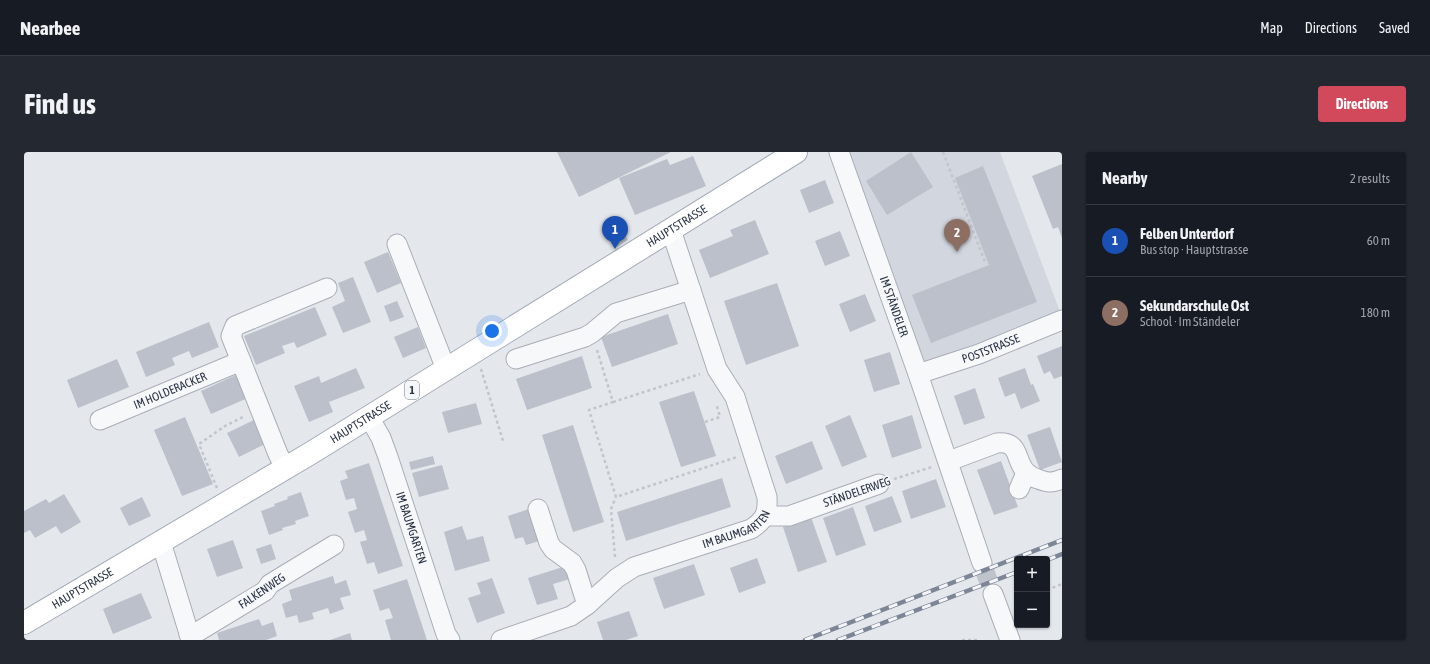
<!DOCTYPE html>
<meta charset="utf-8">
<style>
body{margin:0;font-family:"Asap Condensed",sans-serif;background:#242831;color:#f1f3f6}
.controls{position:absolute;right:12px;bottom:12px;display:grid;overflow:hidden;border-radius:4px;box-shadow:0 1px 3px #0004}
.controls button{width:36px;height:36px;display:grid;place-items:center;padding:0;border:0;border-bottom:1px solid #363941;background:#171b24;color:#f1f3f6;font:20px sans-serif}
.you{position:absolute;left:468px;top:179px;width:14px;height:14px;margin:-10px;border:3px solid #fff;border-radius:50%;background:#1a73e8;box-shadow:0 0 0 6px #1a73e833}
.badge{display:grid;place-items:center;width:26px;height:26px;border-radius:50%;background:#d1495b;color:#fff;font-size:13px;font-weight:700}
.pin{position:absolute;translate:-50% -33px;filter:drop-shadow(0 1px 2px #0008)}
.pin::after{content:'';position:absolute;top:21px;width:14px;height:12px;background:inherit;clip-path:polygon(0 0,100% 0,50% 100%)}
.list{margin:0;padding:0;list-style:none}
h2{display:flex;justify-content:space-between;align-items:center;height:52px;margin:0;padding:0 16px;font-size:17px}
h2 small{font-size:13px;font-weight:400;color:#9ea1a6}
.list li{display:grid;grid-template-columns:26px 1fr auto;gap:12px;align-items:center;box-sizing:border-box;height:72px;padding:0 16px;border-top:1px solid #363941}
.list b{display:block;font-size:15px;white-space:nowrap}
.list p{margin:0;font-size:13px;white-space:nowrap;color:#9ea1a6}
.list em{font-size:13px;font-style:normal;color:#9ea1a6}
.map{position:relative;flex:none;width:1038px;height:488px;overflow:hidden;border-radius:4px}
header{display:flex;align-items:center;gap:24px;box-sizing:border-box;height:56px;padding:0 20px;background:#171b24;border-bottom:1px solid #363941}
header strong{font-size:19px}
nav{display:flex;gap:22px;margin-inline-start:auto;font-size:14px}
.intro{display:flex;align-items:center;justify-content:space-between;box-sizing:border-box;height:96px;padding:0 24px}
h1{margin:0;font-size:28px}
.button{padding:10px 18px;border-radius:4px;background:#d1495b;color:#fff;font-size:14px;font-weight:700}
main{display:flex;gap:24px;padding:0 24px}
aside{flex:1;background:#171b24;border-radius:4px;box-shadow:0 1px 3px #0004}
.map>svg:first-child{display:block}
.built{fill:#d2d6de}
.building{fill:#bbc0ca}
.lines{fill:none;stroke-linecap:round;stroke-linejoin:round}
.minor-tunnel{stroke:#bfc3cb;stroke-width:19;stroke-dasharray:19 10;stroke-linecap:butt}
.minor-casing{stroke:#a9aeb7;stroke-width:21}
.major-casing{stroke:#a3abb8;stroke-width:24}
.path{stroke:#c2c5cb;stroke-width:2.5;stroke-dasharray:3 3;stroke-linecap:butt}
.minor{stroke:#f7f8fa;stroke-width:19}
.major{stroke:#fff;stroke-width:22}
.rail-casing{stroke:#7d8696;stroke-width:4.5}
.rail{stroke:#f4f6f9;stroke-width:3;stroke-dasharray:9;stroke-linecap:butt}
.labels{text-anchor:middle;stroke-width:3;stroke-linejoin:round;paint-order:stroke}
.shield{fill:#f4f6f9;stroke:#676e7b;stroke-width:1}
.shield-label{font-size:11px;font-weight:bold;fill:#2b3445}
.street-label{font-size:12px;fill:#2b3445;stroke:#f4f6f9}
</style>
<header>
<strong>Nearbee</strong>
<nav><a>Map</a><a>Directions</a><a>Saved</a></nav>
</header>
<div class="intro"><h1>Find us</h1><a class="button">Directions</a></div>
<main>
<div class="map">
<svg width="1038" height="488" viewBox="0 0 1038 488">
<rect width="100%" height="100%" fill="#e4e7ec"/>
<path class="built" d="M 815,0 L 976,0 L 1038,165 L 894,222 Z"/>
<path class="building" d="M 533,0 L 647,0 L 555,45 Z
M 887,0 L 909,35 L 863,63 L 842,29 Z
M 669,4 L 682,34 L 611,63 L 595,26 L 643,7 L 646,13 Z
M 1038,12 L 1038,86 L 1034,75 L 1029,77 L 1008,24 Z
M 959,14 L 1013,150 L 907,191 L 888,143 L 965,113 L 931,26 Z
M 801,28 L 810,51 L 785,61 L 776,38 Z
M 731,68 L 745,102 L 686,126 L 675,98 L 709,84 L 706,78 Z
M 816,79 L 826,104 L 801,114 L 791,89 Z
M 599,80 L 604,88 L 593,95 L 588,87 Z
M 364,100 L 377,131 L 353,141 L 340,110 Z
M 329,125 L 347,170 L 319,181 L 308,155 L 321,149 L 314,131 Z
M 753,131 L 775,194 L 722,213 L 700,149 Z
M 841,142 L 852,169 L 826,180 L 815,152 Z
M 373,149 L 380,165 L 366,170 L 360,154 Z
M 291,155 L 303,183 L 273,196 L 270,190 L 258,194 L 261,201 L 232,213 L 220,184 Z
M 644,162 L 654,192 L 588,215 L 577,185 Z
M 185,170 L 195,195 L 168,206 L 165,199 L 148,206 L 151,213 L 122,225 L 112,200 Z
M 394,175 L 402,196 L 379,206 L 370,185 Z
M 1038,194 L 1038,224 L 1030,227 L 1026,219 L 1020,222 L 1013,204 Z
M 866,200 L 876,232 L 850,240 L 840,208 Z
M 558,204 L 568,236 L 503,258 L 492,227 Z
M 93,207 L 105,235 L 54,256 L 43,228 Z
M 332,216 L 341,236 L 305,250 L 309,260 L 285,270 L 270,234 L 295,224 L 297,231 Z
M 1001,216 L 1007,233 L 1009,232 L 1016,249 L 997,257 L 991,241 L 981,245 L 974,226 Z
M 216,221 L 226,245 L 187,262 L 177,239 Z
M 951,236 L 961,266 L 940,273 L 930,244 Z
M 670,239 L 692,304 L 657,315 L 635,250 Z
M 452,251 L 458,272 L 424,281 L 418,260 Z
M 826,263 L 843,305 L 818,315 L 801,274 Z
M 888,263 L 898,296 L 868,306 L 858,273 Z
M 161,265 L 189,332 L 158,344 L 130,278 Z
M 232,267 L 243,291 L 215,305 L 203,281 Z
M 549,273 L 580,370 L 549,380 L 518,283 Z
M 1026,275 L 1038,310 L 1016,318 L 1003,283 Z
M 788,289 L 799,317 L 762,332 L 751,304 Z
M 409,304 L 411,312 L 387,318 L 385,310 Z
M 977,309 L 994,355 L 970,363 L 953,318 Z
M 345,311 L 379,414 L 354,422 L 350,410 L 343,412 L 336,390 L 343,388 L 340,378 L 331,381 L 324,360 L 333,357 L 330,346 L 322,348 L 316,329 L 324,326 L 321,319 Z
M 418,313 L 425,337 L 395,345 L 388,321 Z
M 698,326 L 707,355 L 602,389 L 593,360 Z
M 912,327 L 922,355 L 887,367 L 878,339 Z
M 277,340 L 285,364 L 271,369 L 272,372 L 258,376 L 259,378 L 245,383 L 237,359 L 251,354 L 250,352 L 264,347 L 263,345 Z
M 40,342 L 57,370 L 37,382 L 32,374 L 11,386 L 6,378 L 0,381 L 0,359 L 22,347 L 25,351 Z
M 868,344 L 878,370 L 850,380 L 841,354 Z
M 118,345 L 127,364 L 105,374 L 96,356 Z
M 829,355 L 842,393 L 812,404 L 799,366 Z
M 505,357 L 515,389 L 502,393 L 499,385 L 491,387 L 484,364 Z
M 787,365 L 803,410 L 774,420 L 759,375 Z
M 438,374 L 443,388 L 459,384 L 466,409 L 431,419 L 420,380 Z
M 209,388 L 219,416 L 193,425 L 183,397 Z
M 247,392 L 252,407 L 237,412 L 232,397 Z
M 733,406 L 742,431 L 715,441 L 706,416 Z
M 670,412 L 681,443 L 640,457 L 629,426 Z
M 542,414 L 546,427 L 529,432 L 534,447 L 513,453 L 504,426 Z
M 309,424 L 311,432 L 322,428 L 327,443 L 316,446 L 320,457 L 306,462 L 304,456 L 288,461 L 290,467 L 275,471 L 273,463 L 262,466 L 258,452 L 268,448 L 265,438 Z
M 468,426 L 481,461 L 453,471 L 444,446 L 457,442 L 453,431 Z
M 383,427 L 393,458 L 403,488 L 367,488 L 361,468 L 369,466 L 365,456 L 356,459 L 349,438 Z
M 117,441 L 128,466 L 89,482 L 79,457 Z
M 605,459 L 614,484 L 602,488 L 579,488 L 573,470 Z
M 235,467 L 238,474 L 249,470 L 253,484 L 242,488 L 195,488 L 193,481 Z
M 326,481 L 328,488 L 306,488 Z"/>
<g class="lines">
<path class="minor-tunnel" d="M 958,411 L 969,442"/>
<defs>
<g id="minor">
<path id="s1" d="M 815,0 L 894,222 L 958,411"/>
<path d="M 373,92 L 422,217"/>
<path d="M 492,207 L 561,185 L 568,181 L 592,161 L 667,138"/>
<path id="s2" d="M 894,222 L 955,202 L 1038,168"/>
<path id="s3" d="M 345,265 L 357,286 L 364,305 L 422,482 L 426,488"/>
<path id="s4" d="M 76,268 L 217,209"/>
<path d="M 925,309 L 973,291 C 998,289 990,310 1003,321 C 1006,324 1010,326 1014,327 C 1024,331 1028,331 1038,327"/>
<path d="M 261,316 L 254,302 L 207,184 L 211,174 L 303,136"/>
<path d="M 995,337 L 1002,321"/>
<path d="M 514,357 L 525,391 L 529,397 L 548,411 L 552,418 L 563,453"/>
<path d="M 741,364 L 765,364 L 855,332"/>
<path d="M 137,390 L 167,488"/>
<path d="M 969,442 L 986,488"/>
<path d="M 165,482 L 175,479 L 241,439 L 246,432 L 310,393"/>
<path id="s5" d="M 477,488 L 547,464 L 563,453 L 593,426 L 610,415 L 727,377 C 741,368 744,361 743,345 L 711,245 L 693,217 L 647,78"/>
</g>
<g id="major">
<path id="s6" d="M 0,471 L 287,301 L 772,0"/>
</g>
</defs>
<use href="#minor" class="minor-casing"/>
<use href="#major" class="major-casing"/>
<path class="path" d="M 919,0 L 961,110
M 573,198 L 589,250 L 565,258 L 592,345 L 713,305
M 457,217 L 479,289
M 589,250 L 676,222
M 681,270 L 696,265 L 693,254
M 870,327 L 908,315
M 193,336 L 175,292 L 201,274 L 221,264
M 591,405 L 587,357 L 592,345
M 1023,438 L 1038,432
M 938,488 L 956,488"/>
<use href="#minor" class="minor"/>
<use href="#major" class="major"/>
<defs>
<path id="rail" d="M 1023,408 L 1038,402
M 781,488 L 1038,388
M 814,488 L 993,420"/>
</defs>
<use href="#rail" class="rail-casing"/>
<use href="#rail" class="rail"/>
</g>
<g class="labels">
<rect class="shield" x="381" y="229" width="14" height="18" rx="3"/>
<g class="shield-label">
<text x="388" y="242">1</text>
</g>
<g class="street-label">
<text dy="4" stroke="none"><textPath href="#s6" startOffset="764">HAUPTSTRASSE</textPath></text>
<text dy="4" stroke="none"><textPath href="#s1" startOffset="164">IM STÄNDELER</textPath></text>
<text dy="4" stroke="none"><textPath href="#s2" startOffset="77">POSTSTRASSE</textPath></text>
<text dy="4" stroke="none"><textPath href="#s4" startOffset="76">IM HOLDERACKER</textPath></text>
<text dy="4" stroke="none"><textPath href="#s6" startOffset="392">HAUPTSTRASSE</textPath></text>
<text transform="translate(833 340) rotate(-19)" y="4">STÄNDELERWEG</text>
<text dy="4" stroke="none"><textPath href="#s5" startOffset="264">IM BAUMGARTEN</textPath></text>
<text dy="4" stroke="none"><textPath href="#s3" startOffset="119">IM BAUMGARTEN</textPath></text>
<text dy="4" stroke="none"><textPath href="#s6" startOffset="68">HAUPTSTRASSE</textPath></text>
<text transform="translate(238 439) rotate(-34)" y="4">FALKENWEG</text>
</g>
</g>
</svg>
<div class="controls">
<button>+</button>
<button>−</button>
</div>
<div class="you"></div>
<div class="pin badge" style="left:591px;top:97px;background:#1a4fb4">1</div>
<div class="pin badge" style="left:933px;top:100px;background:#8d6e63">2</div>
</div>
<aside>
<h2>Nearby<small>2 results</small></h2>
<ul class="list">
<li><span class="badge" style="background:#1a4fb4">1</span><div><b>Felben Unterdorf</b><p>Bus stop · Hauptstrasse</p></div><em>60 m</em></li>
<li><span class="badge" style="background:#8d6e63">2</span><div><b>Sekundarschule Ost</b><p>School · Im Ständeler</p></div><em>180 m</em></li>
</ul>
</aside>
</main>
